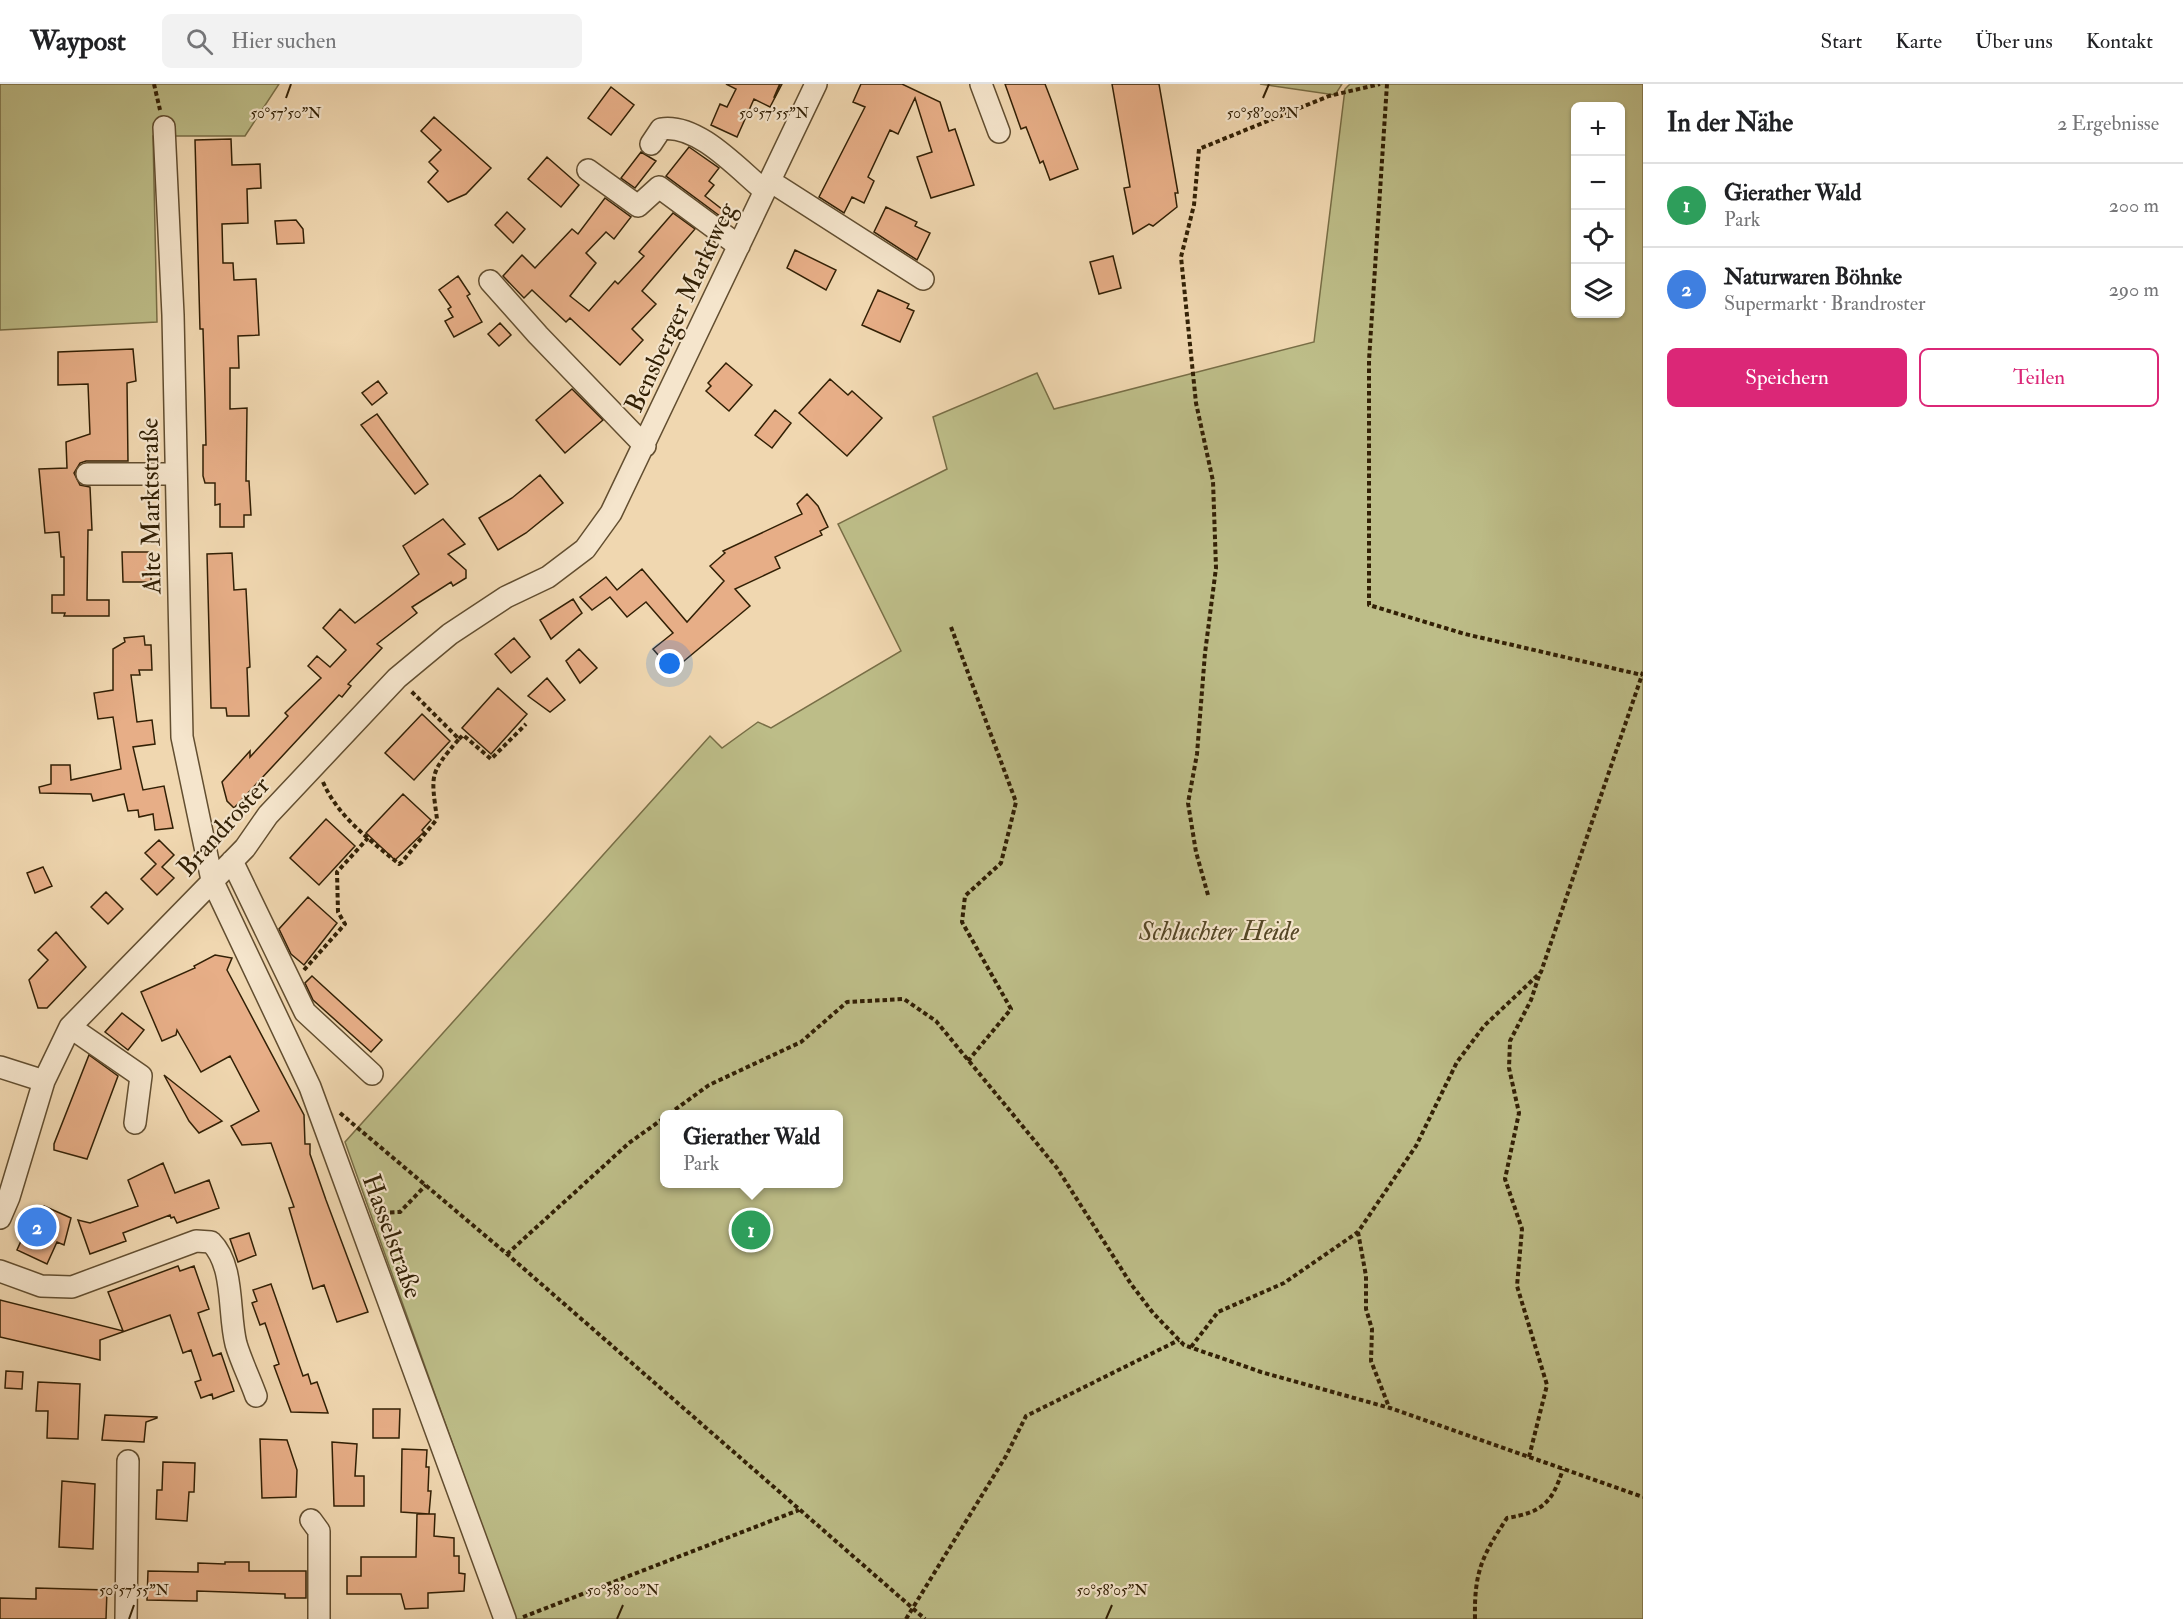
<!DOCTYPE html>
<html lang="de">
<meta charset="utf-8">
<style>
body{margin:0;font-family:"IM FELL Double Pica",serif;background:#f2f2f2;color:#202124}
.controls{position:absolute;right:18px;top:18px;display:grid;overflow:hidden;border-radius:9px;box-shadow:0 2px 4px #0004}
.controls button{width:54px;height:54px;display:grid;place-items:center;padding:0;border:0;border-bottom:2px solid #e0e0e0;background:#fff;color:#202124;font:30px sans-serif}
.you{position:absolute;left:670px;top:580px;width:21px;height:21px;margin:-15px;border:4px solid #fff;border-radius:50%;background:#1a73e8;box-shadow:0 0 0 9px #1a73e833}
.badge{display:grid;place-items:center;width:39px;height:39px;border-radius:50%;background:#db2777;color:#fff;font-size:20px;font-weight:700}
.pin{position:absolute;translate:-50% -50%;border:3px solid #fff;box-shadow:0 2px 6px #0006}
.popup{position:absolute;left:660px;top:1026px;width:183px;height:78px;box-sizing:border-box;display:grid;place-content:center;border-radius:9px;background:#fff;filter:drop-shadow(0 2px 4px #0005);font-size:20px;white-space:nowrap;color:#757577}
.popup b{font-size:22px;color:#202124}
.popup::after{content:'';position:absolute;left:50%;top:100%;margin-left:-12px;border:12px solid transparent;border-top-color:#fff}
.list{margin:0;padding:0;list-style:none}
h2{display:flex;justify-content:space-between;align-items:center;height:78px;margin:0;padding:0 24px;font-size:26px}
h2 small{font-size:20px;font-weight:400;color:#757577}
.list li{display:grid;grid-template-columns:39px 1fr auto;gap:18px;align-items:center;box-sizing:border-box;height:84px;padding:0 24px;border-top:2px solid #e0e0e0}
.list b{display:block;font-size:22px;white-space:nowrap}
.list p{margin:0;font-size:20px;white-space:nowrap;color:#757577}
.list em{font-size:20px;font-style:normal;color:#757577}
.actions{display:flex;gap:12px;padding:18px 24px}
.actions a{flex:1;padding:14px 0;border:2px solid #db2777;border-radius:9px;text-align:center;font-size:21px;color:#db2777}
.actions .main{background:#db2777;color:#fff}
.icon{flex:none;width:33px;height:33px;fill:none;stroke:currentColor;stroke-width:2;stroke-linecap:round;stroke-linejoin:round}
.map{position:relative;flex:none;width:1643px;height:1535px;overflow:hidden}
header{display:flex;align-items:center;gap:36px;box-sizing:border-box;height:84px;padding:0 30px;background:#fff;border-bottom:2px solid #e0e0e0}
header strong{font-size:28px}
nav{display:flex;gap:33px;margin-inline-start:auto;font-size:21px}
.search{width:420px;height:54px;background:#f2f2f2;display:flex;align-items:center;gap:15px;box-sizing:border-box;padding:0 21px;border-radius:9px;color:#757577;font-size:22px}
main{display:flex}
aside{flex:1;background:#fff}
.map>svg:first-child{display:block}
.green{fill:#bdbd88;stroke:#786e46;stroke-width:1.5;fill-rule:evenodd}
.building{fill:#e7ae87;stroke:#322005;stroke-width:1.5}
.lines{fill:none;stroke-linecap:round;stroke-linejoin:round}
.minor-casing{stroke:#624e30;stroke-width:24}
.path{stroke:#322005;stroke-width:4;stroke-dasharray:4.5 3;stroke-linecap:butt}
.minor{stroke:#f5e5cc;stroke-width:21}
.ticks{fill:none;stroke:#322005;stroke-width:2}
.labels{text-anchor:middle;stroke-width:4.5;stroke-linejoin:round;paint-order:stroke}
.street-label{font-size:26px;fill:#322005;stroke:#f5e5cc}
.park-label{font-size:26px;font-style:italic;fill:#554726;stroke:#f5e5cc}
.ticks-label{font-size:15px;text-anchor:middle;fill:#322005;stroke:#f5e5cc;stroke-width:4.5;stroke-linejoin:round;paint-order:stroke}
</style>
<header>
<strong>Waypost</strong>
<div class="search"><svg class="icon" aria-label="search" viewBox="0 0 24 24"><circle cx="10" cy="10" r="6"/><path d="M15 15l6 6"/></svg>Hier suchen</div>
<nav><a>Start</a><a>Karte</a><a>Über uns</a><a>Kontakt</a></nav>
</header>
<main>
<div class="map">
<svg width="1643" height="1535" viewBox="0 0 1643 1535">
<rect width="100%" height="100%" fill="#f0d7b0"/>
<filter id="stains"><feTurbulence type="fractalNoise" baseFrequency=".00333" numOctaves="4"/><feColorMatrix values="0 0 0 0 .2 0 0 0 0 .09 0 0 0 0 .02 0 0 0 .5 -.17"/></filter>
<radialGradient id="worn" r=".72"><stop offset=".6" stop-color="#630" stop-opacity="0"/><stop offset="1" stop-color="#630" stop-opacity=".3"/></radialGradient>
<path class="green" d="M 0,0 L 279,0 L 245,52 L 153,52 L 157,238 L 0,246 Z
M 1260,0 L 1342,0 L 1335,11 Z
M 1350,0 L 1643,0 L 1643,1535 L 515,1535 L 345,1058 L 710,652 L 722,664 L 758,638 L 771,644 L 901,567 L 838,440 L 947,385 L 933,333 L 1037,289 L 1054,325 L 1314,258 L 1345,5 ZM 1576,22 L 1620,22 L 1620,230 L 1576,230 ZM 664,1030 L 838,1030 L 838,1100 L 664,1100 Z"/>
<path class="building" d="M 726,0 L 782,0 L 770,23 L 754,15 L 737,53 L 711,41 L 720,20 L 727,23 L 736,5 Z
M 861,0 L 902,0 L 940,18 L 949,47 L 955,45 L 974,101 L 931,114 L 917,73 L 932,68 L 915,14 L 898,50 L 890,46 L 868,93 L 874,97 L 864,119 L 852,113 L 844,129 L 819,113 L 865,23 L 853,18 Z
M 1005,0 L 1045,0 L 1078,85 L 1050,96 L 1043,77 L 1040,79 L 1026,43 L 1021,45 Z
M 1112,0 L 1159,0 L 1178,109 L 1175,109 L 1177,123 L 1153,142 L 1149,140 L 1133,150 L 1124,104 L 1130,103 Z
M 611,3 L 634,21 L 611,51 L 588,34 Z
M 434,33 L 491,84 L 466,110 L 448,118 L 428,98 L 438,87 L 429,78 L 441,66 L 421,47 Z
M 231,55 L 232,81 L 260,80 L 261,104 L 247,105 L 248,139 L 222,140 L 223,179 L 233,179 L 234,196 L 256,195 L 259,251 L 238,252 L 239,284 L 230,284 L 230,325 L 247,324 L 246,397 L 249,397 L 251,431 L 244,431 L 244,443 L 220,443 L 220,420 L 215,421 L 215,399 L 205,399 L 203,392 L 203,361 L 206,361 L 205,315 L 203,245 L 200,245 L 195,56 Z
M 689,63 L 719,84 L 709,97 L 714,101 L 705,112 L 732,133 L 728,138 L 666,92 Z
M 641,68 L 656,77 L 635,104 L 621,94 Z
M 547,73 L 579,101 L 561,123 L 528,95 Z
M 605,114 L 631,133 L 614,155 L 606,148 L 586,169 L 596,179 L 570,212 L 589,227 L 615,197 L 618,200 L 644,172 L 639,168 L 673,129 L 695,145 L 642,207 L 656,220 L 632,245 L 643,256 L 620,281 L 570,234 L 566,238 L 532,206 L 524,214 L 503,192 L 522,171 L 535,184 L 572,145 L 578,150 Z
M 886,123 L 917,138 L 915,142 L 930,149 L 917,176 L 874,148 Z
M 507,128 L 525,145 L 513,159 L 495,141 Z
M 296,136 L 303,145 L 304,159 L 277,160 L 275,137 Z
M 795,166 L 836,186 L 826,206 L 787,184 Z
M 1113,172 L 1121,204 L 1099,210 L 1090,178 Z
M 458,192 L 470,210 L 467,212 L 482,238 L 454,253 L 445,237 L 453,233 L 448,225 L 451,223 L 439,206 Z
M 878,206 L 909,220 L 907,224 L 914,227 L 900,258 L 862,241 Z
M 500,239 L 511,251 L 499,262 L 488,250 Z
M 133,265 L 136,297 L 127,299 L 128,377 L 86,377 L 80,379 L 74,389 L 80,401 L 90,403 L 92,446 L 88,446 L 87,516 L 109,516 L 109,532 L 64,532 L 65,529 L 52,529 L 52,511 L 64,511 L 64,473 L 61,473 L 59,448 L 45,449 L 39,385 L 67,384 L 66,358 L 90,350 L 88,300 L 58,301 L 58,268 Z
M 726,279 L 752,301 L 729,327 L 706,307 L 711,302 L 708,299 Z
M 830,295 L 848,311 L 852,307 L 882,334 L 847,372 L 799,329 Z
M 378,297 L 387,309 L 372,321 L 362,309 Z
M 572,305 L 603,336 L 565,369 L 536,336 Z
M 775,326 L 791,339 L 772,364 L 755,351 Z
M 377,330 L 428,400 L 415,410 L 361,341 Z
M 540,391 L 563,419 L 526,449 L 498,466 L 479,434 L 512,414 Z
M 807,410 L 818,422 L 828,443 L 820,447 L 822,451 L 775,473 L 780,484 L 735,505 L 750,522 L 672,587 L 653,565 L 673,549 L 646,518 L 627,533 L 610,513 L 592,526 L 580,513 L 606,493 L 617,506 L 642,485 L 687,538 L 724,497 L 710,482 L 725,469 L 723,467 L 802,430 L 797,420 Z
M 443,435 L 465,460 L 448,470 L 466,486 L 466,494 L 453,502 L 451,498 L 412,523 L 417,529 L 377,560 L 382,564 L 348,600 L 351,602 L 342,613 L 339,611 L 234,724 L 227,717 L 222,698 L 250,667 L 250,673 L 288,632 L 285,629 L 321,594 L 308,582 L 317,572 L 330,583 L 346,566 L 323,544 L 340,525 L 355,539 L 419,490 L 403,462 Z
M 122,468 L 151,468 L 151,498 L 123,498 Z
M 232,469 L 234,506 L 246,505 L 250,583 L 247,584 L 249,632 L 227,632 L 226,624 L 211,624 L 207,470 Z
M 573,515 L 582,529 L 551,555 L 540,536 Z
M 144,552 L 145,561 L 151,561 L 152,586 L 139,586 L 140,591 L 131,591 L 137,638 L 152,636 L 155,660 L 133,663 L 143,706 L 164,702 L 173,744 L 155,746 L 153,730 L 139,733 L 138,726 L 128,727 L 124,710 L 93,717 L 91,710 L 40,709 L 39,703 L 51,700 L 51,681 L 70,681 L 71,696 L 121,685 L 113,633 L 98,635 L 94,609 L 113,606 L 113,565 L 125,558 L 124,554 Z
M 514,554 L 530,573 L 511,589 L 495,570 Z
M 579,565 L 597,584 L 580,599 L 566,577 Z
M 547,594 L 565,616 L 550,628 L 528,612 Z
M 498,604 L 527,630 L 491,670 L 462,644 Z
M 422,630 L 450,657 L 414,696 L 385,669 Z
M 403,710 L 431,736 L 422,746 L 424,748 L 395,776 L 366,749 Z
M 326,735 L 355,762 L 319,801 L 290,774 Z
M 159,756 L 174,771 L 162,783 L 174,794 L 157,811 L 141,795 L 156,780 L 145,769 Z
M 43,783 L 52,802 L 35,809 L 27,789 Z
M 106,808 L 123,825 L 108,840 L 91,823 Z
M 308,813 L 337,839 L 304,881 L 291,870 L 279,845 Z
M 56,848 L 86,883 L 47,924 L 38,924 L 29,896 L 48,876 L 38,866 Z
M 215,871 L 232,874 L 227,886 L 304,1031 L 305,1060 L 310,1060 L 310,1070 L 326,1116 L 368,1228 L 337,1238 L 324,1201 L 313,1205 L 289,1124 L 294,1123 L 271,1059 L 242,1061 L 231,1042 L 259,1027 L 230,972 L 201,988 L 177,946 L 176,951 L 162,957 L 141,908 L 195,884 L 194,882 Z
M 312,892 L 382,956 L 371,968 L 313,916 L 305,899 Z
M 122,929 L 144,946 L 128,966 L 105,948 Z
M 89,971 L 118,992 L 87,1075 L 54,1066 L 54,1060 Z
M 164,991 L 222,1037 L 199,1049 L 189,1037 Z
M 163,1079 L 175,1109 L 209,1096 L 219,1124 L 177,1139 L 174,1133 L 171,1134 L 170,1131 L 123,1149 L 126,1157 L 90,1170 L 78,1136 L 90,1139 L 138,1122 L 128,1096 Z
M 44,1122 L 71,1134 L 64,1161 L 57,1158 L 47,1180 L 17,1166 L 30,1137 L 36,1140 Z
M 249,1149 L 256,1171 L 238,1178 L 230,1155 Z
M 178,1182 L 180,1187 L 194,1182 L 209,1225 L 198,1229 L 213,1272 L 221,1269 L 234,1307 L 213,1315 L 212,1310 L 201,1314 L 195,1298 L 201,1296 L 191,1266 L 183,1269 L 170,1231 L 100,1256 L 100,1276 L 0,1253 L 0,1216 L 123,1247 L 108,1208 Z
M 271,1200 L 303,1292 L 308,1290 L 311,1300 L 317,1298 L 328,1329 L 291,1328 L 274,1282 L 279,1280 L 265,1239 L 260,1241 L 252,1219 L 257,1217 L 253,1206 Z
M 6,1287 L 23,1288 L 22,1305 L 5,1304 Z
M 38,1298 L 80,1300 L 78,1355 L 47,1354 L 48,1327 L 36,1327 Z
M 373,1325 L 400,1325 L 399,1354 L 373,1354 Z
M 105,1331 L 157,1333 L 157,1334 L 146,1338 L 144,1358 L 102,1356 Z
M 260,1355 L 287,1356 L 297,1386 L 296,1413 L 262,1414 Z
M 332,1358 L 357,1360 L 355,1392 L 364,1392 L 364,1422 L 334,1422 Z
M 402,1365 L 427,1366 L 426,1383 L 429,1383 L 428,1407 L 431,1407 L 429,1430 L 401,1428 Z
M 163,1378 L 195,1379 L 194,1408 L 189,1408 L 187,1437 L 156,1435 L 157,1406 L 162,1406 Z
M 62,1397 L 95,1400 L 93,1465 L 59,1463 Z
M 417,1430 L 435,1430 L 434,1452 L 454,1454 L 454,1472 L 459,1472 L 459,1489 L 465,1490 L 464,1507 L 428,1509 L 428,1524 L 405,1525 L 401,1510 L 347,1510 L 347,1492 L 361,1492 L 361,1473 L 416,1473 Z
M 225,1478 L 249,1478 L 249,1487 L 306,1487 L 306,1514 L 285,1514 L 285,1510 L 197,1507 L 197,1517 L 147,1516 L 148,1487 L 198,1488 L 198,1479 L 225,1480 Z
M 36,1504 L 107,1506 L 106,1535 L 0,1535 L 0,1514 L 36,1515 Z"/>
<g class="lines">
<defs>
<path id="minor" d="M 981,0 L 999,48
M 164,43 L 173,231 L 182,653 L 212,796 L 310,1003 L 505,1535
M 651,60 L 661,45 C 698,39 738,85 765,107
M 588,86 L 638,122 L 659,103 L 739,162
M 770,97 L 923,195
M 490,197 L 538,251 L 645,362
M 87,390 L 176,390
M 232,777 L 305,928 L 372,990
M 70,943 L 141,992 L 135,1039
M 0,983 L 44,997
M 0,1134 L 9,1113 L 44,997 L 70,943 L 245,764 L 268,731 L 397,594 L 450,550 L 506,513 L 548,493 L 585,465 L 611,429 L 816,0
M 0,1187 L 41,1202 L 72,1203 L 196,1157 L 211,1158 C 235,1182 228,1229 236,1260 C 241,1277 250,1295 256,1312
M 311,1436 L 319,1447 L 319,1535
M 126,1535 L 128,1377"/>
</defs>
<use href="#minor" class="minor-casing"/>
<path class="path" d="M 154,0 L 160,26
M 1387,0 L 1369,276 L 1369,521 L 1465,550 L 1642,591
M 951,543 L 1016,718 L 1001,779 L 965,812 L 962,838 L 1011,925 L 968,977
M 459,655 L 463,651 L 491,675 L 526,640
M 323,698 C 338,733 370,756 399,780 L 402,778 L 437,735 C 431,690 429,690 459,655 L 410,606
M 1208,811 L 1196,768 L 1188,719 L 1197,670 L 1205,569 L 1216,484 L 1213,397 L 1196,319 L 1181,173 L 1194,121 L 1199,65 L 1329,12 L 1380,0
M 304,886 L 345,840 L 338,828 L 337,788 L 368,754
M 340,1029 L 507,1170 L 925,1535
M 669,1030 L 709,1001 L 801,958 L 847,918 L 904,915 L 936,937 L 1057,1084 L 1131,1200 L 1153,1229 L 1184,1261 L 1261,1288 L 1390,1324 L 1643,1413
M 375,1129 L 400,1128 L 426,1101
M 1358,1148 L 1366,1192 L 1366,1225 L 1372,1245 L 1371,1277 L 1389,1323
M 507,1170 L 629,1059 L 664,1034
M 1191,1263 L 1218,1228 L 1284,1199 L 1358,1148 L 1416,1062 L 1457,978 L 1484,942 L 1541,888 L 1643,588
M 1529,1373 L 1547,1301 L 1517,1202 L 1522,1145 L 1505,1095 L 1519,1029 L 1509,984 L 1510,957 L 1531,916 L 1540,889
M 523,1533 L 799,1426
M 906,1535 L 1006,1372 L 1026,1332 L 1179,1256
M 1475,1535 C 1474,1488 1482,1472 1507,1434 C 1543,1428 1552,1419 1563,1385"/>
<use href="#minor" class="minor"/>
</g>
<path class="ticks" d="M 286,14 L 291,0M 774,14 L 780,0M 1263,14 L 1269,0M 129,1535 L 134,1521M 617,1535 L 623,1521M 1106,1535 L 1112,1521"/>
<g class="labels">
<g class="street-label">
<text transform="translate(680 223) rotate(-65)" y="9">Bensberger Marktweg</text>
<text transform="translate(150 422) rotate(-91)" y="9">Alte Marktstraße</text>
<text transform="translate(223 742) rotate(-48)" y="9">Brandroster</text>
<text transform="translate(393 1152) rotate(70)" y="9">Hasselstraße</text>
</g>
<g class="park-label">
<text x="1219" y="856">Schluchter Heide</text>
</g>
</g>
<g class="ticks-label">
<text x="286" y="34">50°57'50"N</text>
<text x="774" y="34">50°57'55"N</text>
<text x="1263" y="34">50°58'00"N</text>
<text x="134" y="1511">50°57'55"N</text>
<text x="623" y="1511">50°58'00"N</text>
<text x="1112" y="1511">50°58'05"N</text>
</g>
<rect width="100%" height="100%" filter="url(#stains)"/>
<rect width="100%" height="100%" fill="url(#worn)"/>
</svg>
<div class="controls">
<button>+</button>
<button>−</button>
<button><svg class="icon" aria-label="locate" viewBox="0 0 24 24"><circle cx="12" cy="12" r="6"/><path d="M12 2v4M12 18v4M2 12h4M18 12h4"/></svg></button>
<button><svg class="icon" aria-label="layers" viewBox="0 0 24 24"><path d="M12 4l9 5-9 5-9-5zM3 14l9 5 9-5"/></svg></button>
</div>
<div class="you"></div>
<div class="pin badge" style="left:751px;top:1146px;background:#2e9e5b">1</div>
<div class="popup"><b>Gierather Wald</b>Park</div>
<div class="pin badge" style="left:37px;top:1143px;background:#3f7fe0">2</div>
</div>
<aside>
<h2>In der Nähe<small>2 Ergebnisse</small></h2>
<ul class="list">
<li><span class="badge" style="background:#2e9e5b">1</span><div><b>Gierather Wald</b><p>Park</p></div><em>200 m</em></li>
<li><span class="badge" style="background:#3f7fe0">2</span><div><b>Naturwaren Böhnke</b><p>Supermarkt · Brandroster</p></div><em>290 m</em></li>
</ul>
<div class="actions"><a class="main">Speichern</a><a>Teilen</a></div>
</aside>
</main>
